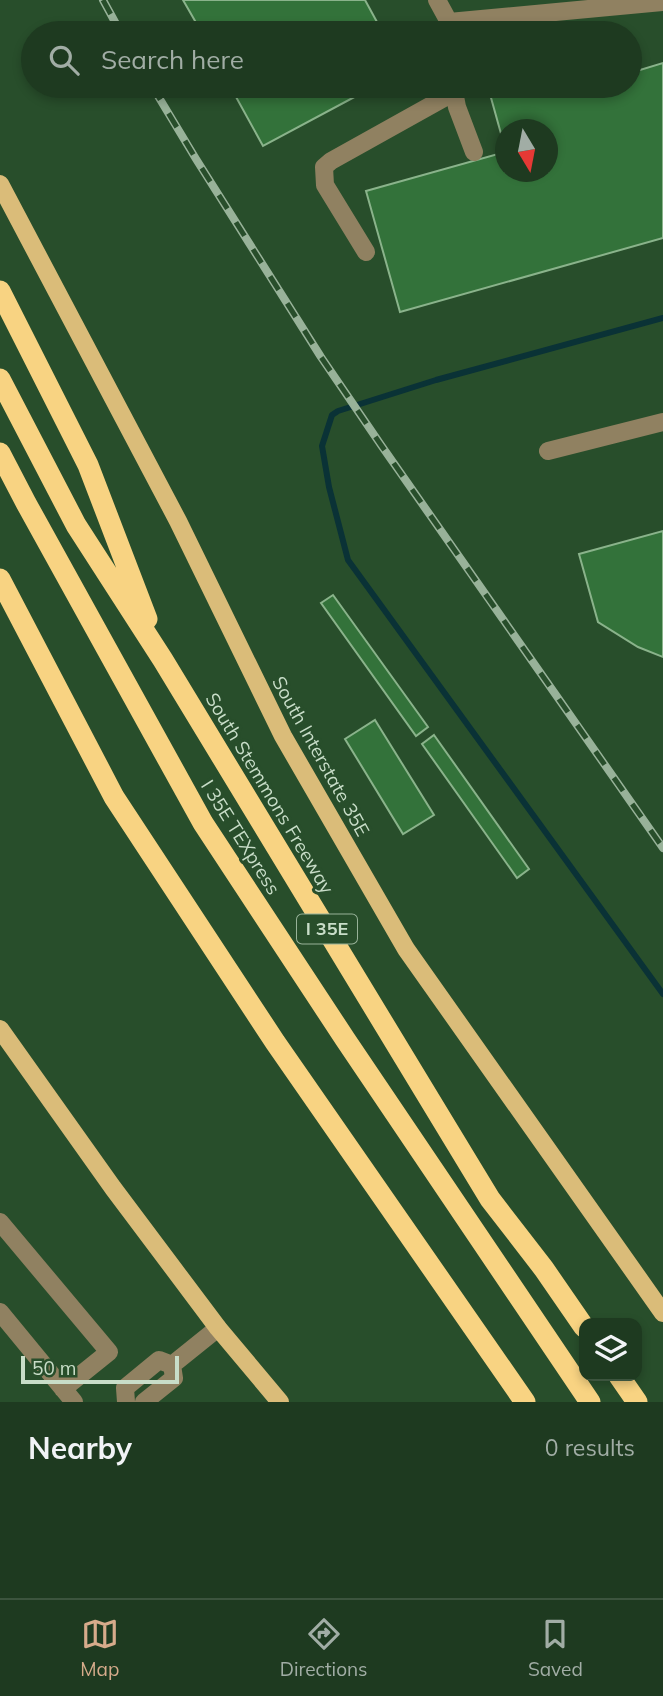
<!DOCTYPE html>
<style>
body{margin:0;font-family:Mulish,sans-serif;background:#2b452d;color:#f1f3f6}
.controls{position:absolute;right:21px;bottom:21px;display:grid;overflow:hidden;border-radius:14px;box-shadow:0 4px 10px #0003}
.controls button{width:63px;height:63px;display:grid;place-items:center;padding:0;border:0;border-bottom:2px solid #3c543e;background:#1e3a20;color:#f1f3f6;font:35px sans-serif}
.compass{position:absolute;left:495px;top:119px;width:63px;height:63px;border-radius:50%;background:#1e3a20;box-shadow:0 4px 10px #0003;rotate:170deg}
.scale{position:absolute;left:21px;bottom:18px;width:158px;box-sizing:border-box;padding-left:7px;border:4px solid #c8ddc8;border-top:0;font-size:19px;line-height:24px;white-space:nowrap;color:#c8ddc8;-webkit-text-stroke:5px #284e2b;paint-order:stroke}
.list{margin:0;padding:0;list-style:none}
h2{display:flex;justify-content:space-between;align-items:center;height:91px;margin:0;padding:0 28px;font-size:30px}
h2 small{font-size:23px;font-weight:400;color:#a1ada5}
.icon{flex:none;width:38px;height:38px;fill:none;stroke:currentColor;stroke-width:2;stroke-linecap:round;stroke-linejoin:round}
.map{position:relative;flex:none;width:663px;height:1402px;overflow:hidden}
.search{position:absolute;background:#1e3a20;box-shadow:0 4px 10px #0003;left:21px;right:21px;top:21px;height:77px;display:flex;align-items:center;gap:18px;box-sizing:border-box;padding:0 24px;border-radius:38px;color:#a1ada5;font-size:26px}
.sheet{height:196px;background:#1e3a20}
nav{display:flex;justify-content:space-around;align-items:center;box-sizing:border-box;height:98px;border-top:2px solid #3c543e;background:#1e3a20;font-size:19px;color:#a1ada5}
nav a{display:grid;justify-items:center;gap:4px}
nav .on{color:#d6ab8b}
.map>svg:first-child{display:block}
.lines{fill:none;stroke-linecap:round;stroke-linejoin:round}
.stream{stroke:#0a3236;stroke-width:6}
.building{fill:#33723a;stroke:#8ab38b;stroke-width:2}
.minor{stroke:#908161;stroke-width:18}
.major{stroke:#dabc79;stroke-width:18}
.highway{stroke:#f8d382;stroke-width:21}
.rail-casing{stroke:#98b299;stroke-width:8}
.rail{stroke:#284e2b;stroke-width:5;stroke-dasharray:16;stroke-linecap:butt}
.labels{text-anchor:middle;stroke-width:6;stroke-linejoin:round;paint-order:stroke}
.shield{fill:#284e2b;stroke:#98b299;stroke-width:2}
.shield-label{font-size:18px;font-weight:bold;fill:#c8ddc8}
.street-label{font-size:19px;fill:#c8ddc8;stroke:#284e2b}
</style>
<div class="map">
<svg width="663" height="1402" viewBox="0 0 663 1402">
<rect width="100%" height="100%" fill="#284e2b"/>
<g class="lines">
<path class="stream" d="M 663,318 L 436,380 L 338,411 L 332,415 L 322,446 L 329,487 L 348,560 L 663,994"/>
</g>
<path class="building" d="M 183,0 L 365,0 L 383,33 L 202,33 Z
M 663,63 L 663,238 L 400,312 L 366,191 L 505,152 L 505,172 L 548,172 L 548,130 L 505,130 L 505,148 L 488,87 L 545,86 L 554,94 L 583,86 L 630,86 L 630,73 Z
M 230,86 L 375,86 L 263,146 Z
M 663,531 L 663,657 L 638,647 L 598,622 L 579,554 Z
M 333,595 L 428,727 L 416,736 L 321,603 Z
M 375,720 L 434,815 L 403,834 L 345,739 Z
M 434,735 L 529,869 L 517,878 L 422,744 Z"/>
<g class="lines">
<path class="minor" d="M 437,0 L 449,22 L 663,2
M 453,86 L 457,107 L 474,152
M 366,252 L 325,185 L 324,167 L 331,161 L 453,93
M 548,451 L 663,422
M 0,1222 L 109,1352 L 63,1389
M 0,1312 L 74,1402
M 172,1365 L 218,1328
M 126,1402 L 125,1388 L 159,1360 L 172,1365
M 144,1402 L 174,1378 L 172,1365"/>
<path class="major" d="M 0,184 L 178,521 L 283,736 L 406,949 L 663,1313
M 0,1029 L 113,1188 L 218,1328 L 280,1402"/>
<path class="highway" d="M 0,291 L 88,465 L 147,619
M 0,379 L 76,525 L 163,660 L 490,1199 L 544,1269 L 584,1327
M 0,453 L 26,503 L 203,823 L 345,1039 L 590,1402
M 0,579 L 114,797 L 275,1042 L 525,1402
M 619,1376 L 637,1402"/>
<defs>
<path id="rail" d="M 103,0 L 121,33
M 152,86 L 196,159 L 321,357 L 381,445 L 663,848"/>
</defs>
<use href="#rail" class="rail-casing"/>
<use href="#rail" class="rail"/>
</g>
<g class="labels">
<rect class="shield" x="297" y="914.5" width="60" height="29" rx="5"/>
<g class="shield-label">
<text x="327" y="935">I 35E</text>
</g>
<g class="street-label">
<text transform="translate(321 756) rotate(61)" y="7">South Interstate 35E</text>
<text transform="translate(270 793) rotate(59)" y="7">South Stemmons Freeway</text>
<text transform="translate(241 837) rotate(58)" y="7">I 35E TEXpress</text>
</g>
</g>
</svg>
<div class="controls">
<button><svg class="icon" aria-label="layers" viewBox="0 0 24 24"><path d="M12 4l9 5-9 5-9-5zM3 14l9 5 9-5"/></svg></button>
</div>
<svg class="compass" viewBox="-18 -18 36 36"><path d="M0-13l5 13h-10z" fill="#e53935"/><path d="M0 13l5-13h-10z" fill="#a1ada5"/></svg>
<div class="scale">50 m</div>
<div class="search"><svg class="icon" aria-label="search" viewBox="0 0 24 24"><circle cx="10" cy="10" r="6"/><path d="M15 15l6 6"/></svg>Search here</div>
</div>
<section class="sheet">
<h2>Nearby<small>0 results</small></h2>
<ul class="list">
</ul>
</section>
<nav>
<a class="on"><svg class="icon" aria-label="map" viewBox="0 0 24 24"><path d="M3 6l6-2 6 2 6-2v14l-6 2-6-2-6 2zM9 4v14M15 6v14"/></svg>Map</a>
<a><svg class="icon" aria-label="directions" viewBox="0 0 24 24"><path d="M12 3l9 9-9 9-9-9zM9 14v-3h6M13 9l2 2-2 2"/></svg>Directions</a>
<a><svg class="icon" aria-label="saved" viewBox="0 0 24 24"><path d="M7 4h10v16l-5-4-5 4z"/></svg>Saved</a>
</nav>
